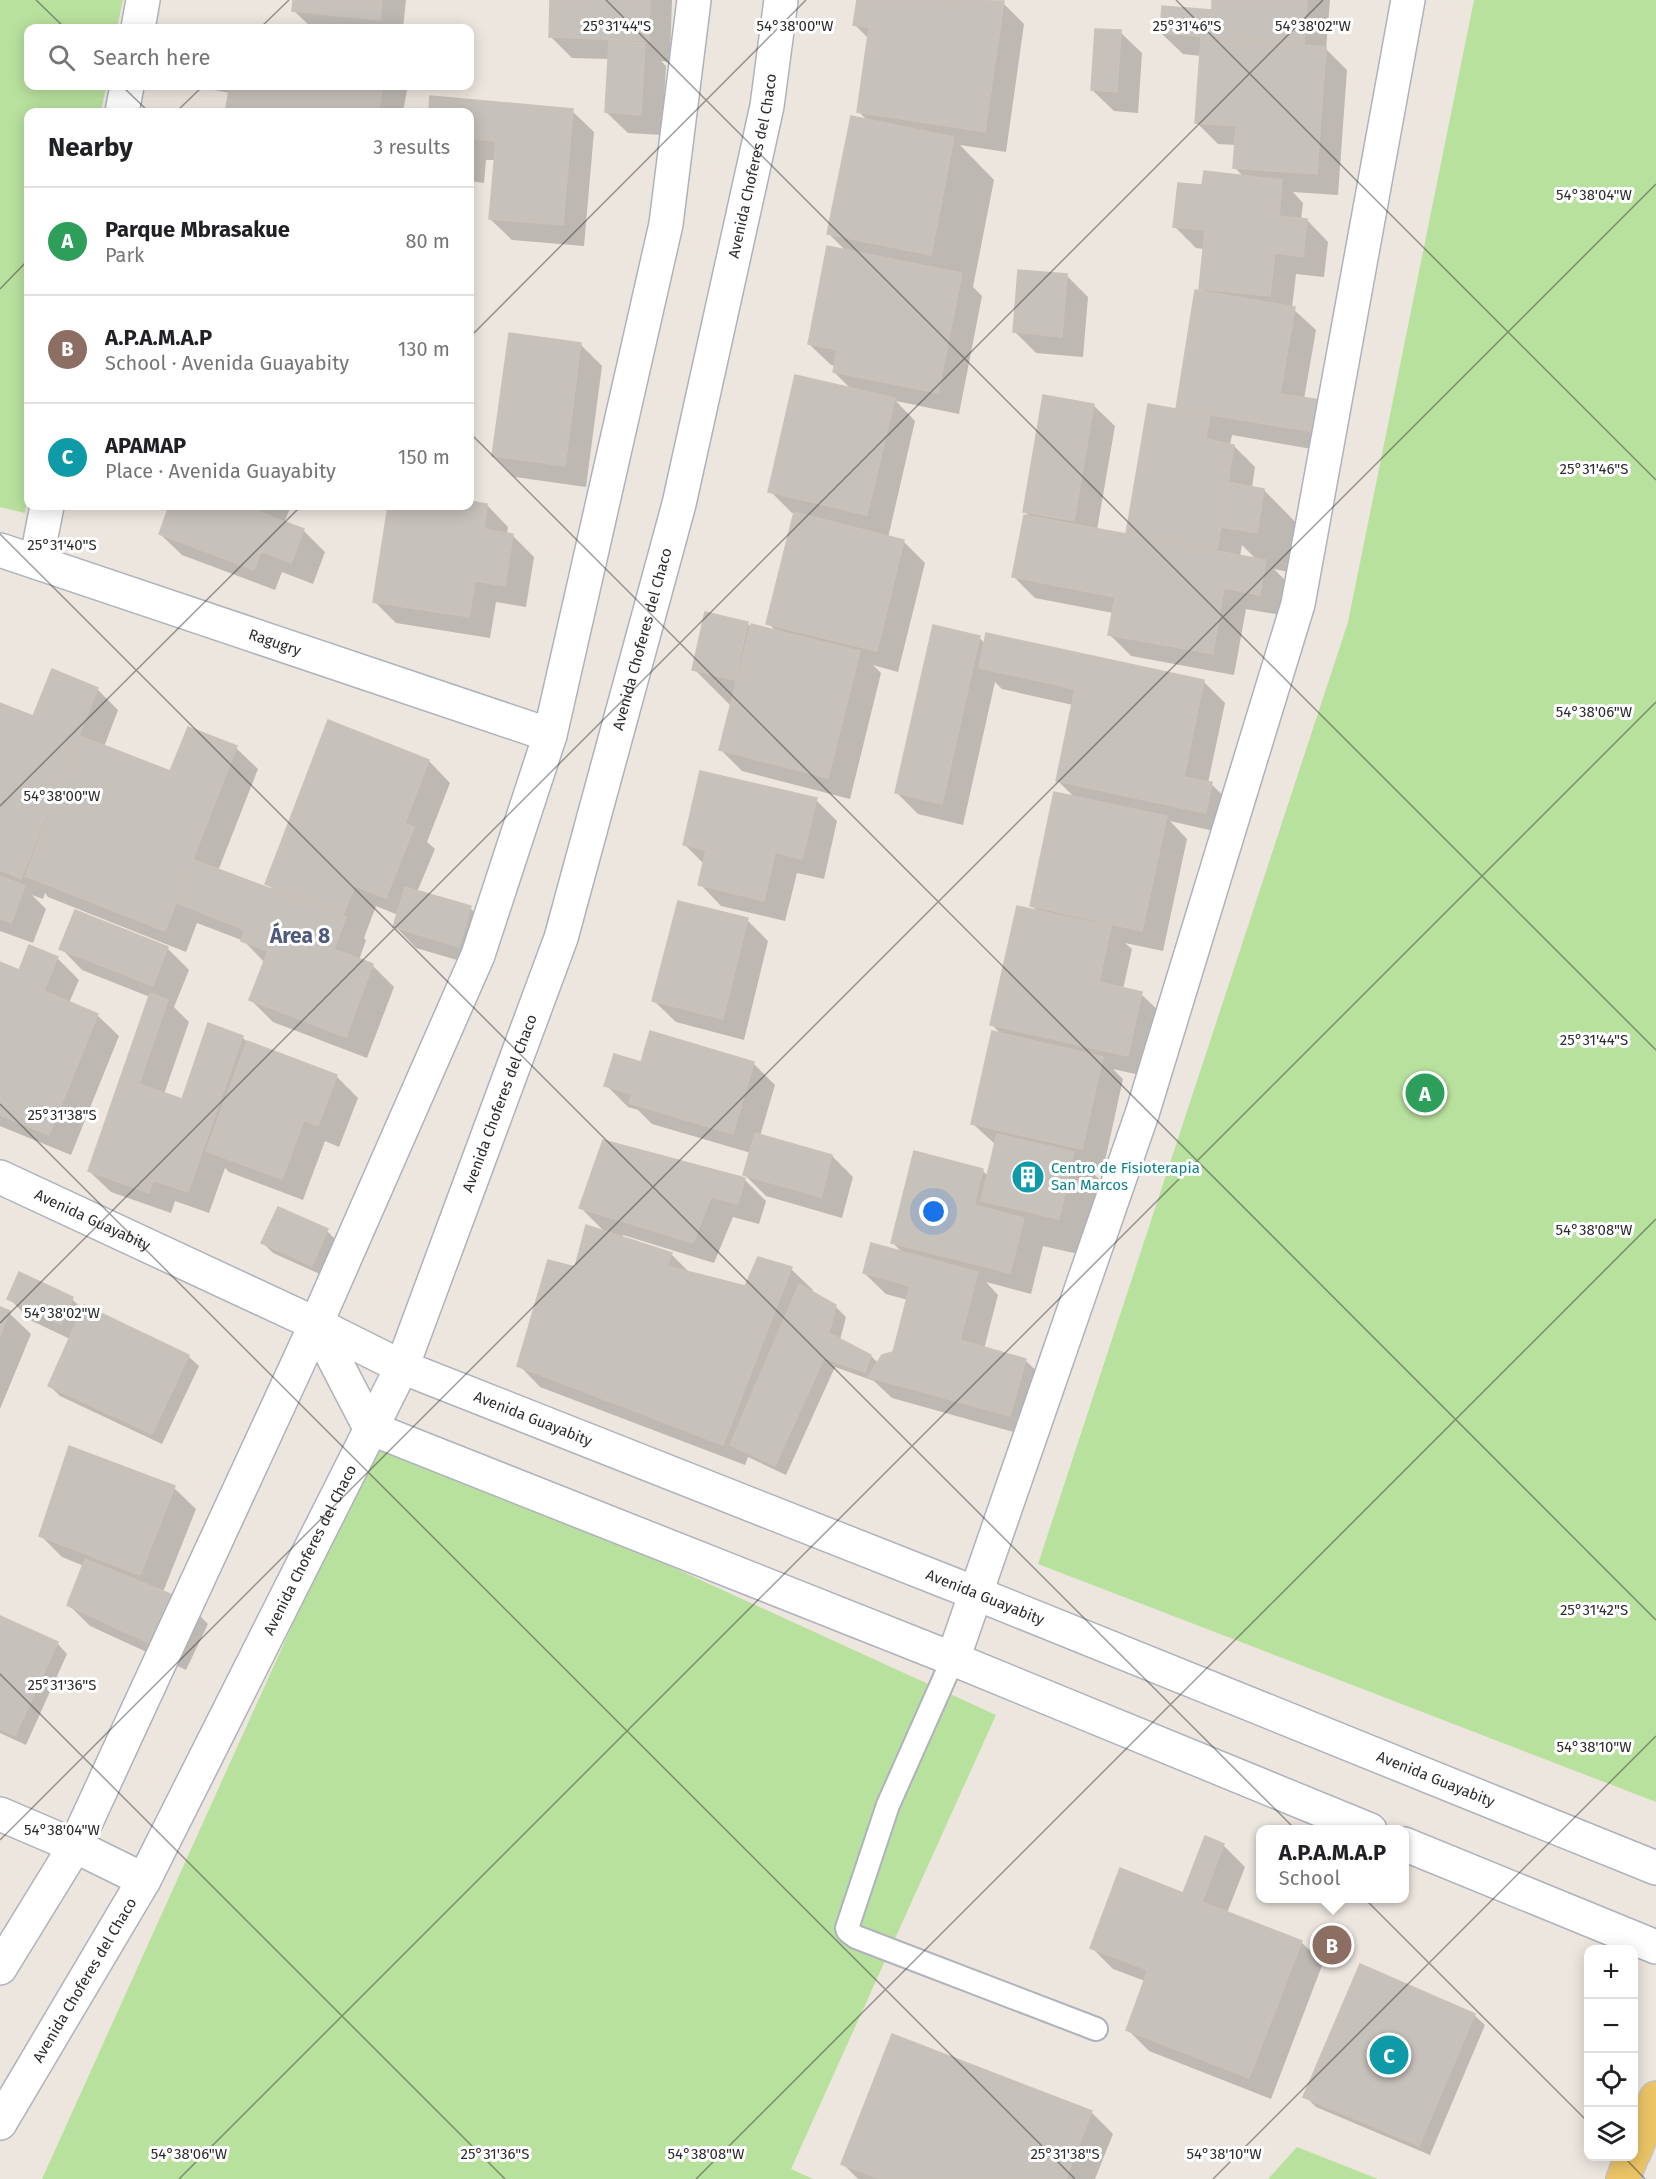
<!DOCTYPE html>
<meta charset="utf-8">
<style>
body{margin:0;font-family:"Fira Sans",sans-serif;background:#f2f2f2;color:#202124}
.controls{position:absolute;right:18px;bottom:18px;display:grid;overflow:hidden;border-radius:12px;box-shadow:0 3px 15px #0003}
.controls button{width:54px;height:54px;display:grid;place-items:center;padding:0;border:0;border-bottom:2px solid #e0e0e0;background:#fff;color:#202124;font:30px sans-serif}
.you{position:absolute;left:934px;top:1212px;width:21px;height:21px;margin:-15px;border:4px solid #fff;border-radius:50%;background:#1a73e8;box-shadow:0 0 0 9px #1a73e833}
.badge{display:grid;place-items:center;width:39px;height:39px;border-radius:50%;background:#4771f2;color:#fff;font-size:20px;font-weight:700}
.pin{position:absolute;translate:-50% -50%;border:3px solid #fff;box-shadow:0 2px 6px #0006}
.popup{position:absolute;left:1256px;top:1825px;width:153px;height:78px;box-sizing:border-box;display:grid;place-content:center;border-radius:12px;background:#fff;filter:drop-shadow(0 2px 4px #0005);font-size:20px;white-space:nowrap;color:#757577}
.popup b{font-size:22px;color:#202124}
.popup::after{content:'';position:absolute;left:50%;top:100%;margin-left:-12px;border:12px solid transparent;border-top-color:#fff}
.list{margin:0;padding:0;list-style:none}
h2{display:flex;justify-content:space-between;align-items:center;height:78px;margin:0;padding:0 24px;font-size:26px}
h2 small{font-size:20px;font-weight:400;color:#757577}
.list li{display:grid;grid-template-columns:39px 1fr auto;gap:18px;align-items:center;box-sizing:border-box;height:108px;padding:0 24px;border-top:2px solid #e0e0e0}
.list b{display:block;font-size:22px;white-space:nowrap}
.list p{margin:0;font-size:20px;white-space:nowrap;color:#757577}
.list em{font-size:20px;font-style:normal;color:#757577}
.icon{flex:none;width:33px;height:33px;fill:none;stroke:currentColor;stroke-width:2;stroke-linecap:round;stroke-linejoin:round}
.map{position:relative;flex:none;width:1656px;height:2179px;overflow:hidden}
.search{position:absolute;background:#fff;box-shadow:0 3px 15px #0003;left:24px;top:24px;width:450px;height:66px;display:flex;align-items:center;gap:15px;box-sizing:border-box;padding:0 21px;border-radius:12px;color:#757577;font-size:22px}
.panel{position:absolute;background:#fff;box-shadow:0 3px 15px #0003;left:24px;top:108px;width:450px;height:402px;border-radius:12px}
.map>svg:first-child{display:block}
.green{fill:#b9e19e}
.shadow{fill:#0003;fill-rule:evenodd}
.building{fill:#c6c1ba;stroke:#c9c2b9;stroke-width:1.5}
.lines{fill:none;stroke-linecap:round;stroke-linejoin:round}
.service-casing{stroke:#afb2bc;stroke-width:26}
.minor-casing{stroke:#afb2bc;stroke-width:36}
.tertiary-casing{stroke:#afb2bc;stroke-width:36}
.primary-casing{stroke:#c4c4c4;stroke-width:36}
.service{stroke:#fff;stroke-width:22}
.minor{stroke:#fff;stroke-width:33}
.tertiary{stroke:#fff;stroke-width:33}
.primary{stroke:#ebc466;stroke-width:33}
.ticks{fill:none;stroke:#2c2c2c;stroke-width:1.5;stroke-opacity:0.45}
.labels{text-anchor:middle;stroke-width:6;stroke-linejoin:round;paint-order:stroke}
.street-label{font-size:15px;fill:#2c2c2c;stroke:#fff}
.culture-label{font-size:15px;fill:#0d838f;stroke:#fff;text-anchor:start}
.district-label{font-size:21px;font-weight:bold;fill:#4e597b;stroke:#fff}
.ticks-label{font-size:15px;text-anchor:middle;fill:#2c2c2c;stroke:#fff;stroke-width:6;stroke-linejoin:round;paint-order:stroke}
</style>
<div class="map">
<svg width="1656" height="2179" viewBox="0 0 1656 2179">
<rect width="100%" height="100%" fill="#ede6df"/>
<path class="green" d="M 0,0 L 123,0 L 117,28 L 28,28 L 28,86 L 106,86 L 101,112 L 28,112 L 28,492 L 25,513 L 0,507 Z
M 1474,0 L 1656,0 L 1656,1802 L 1038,1564 L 1348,622 Z
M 379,1433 L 996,1715 L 791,2169 L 813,2179 L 42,2179 Z
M 1297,2147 L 1378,2179 L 1268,2179 Z"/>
<path class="shadow" d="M 294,0 L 406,0 L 403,28 L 312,28 L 293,10 Z
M 552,0 L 672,0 L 670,62 L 661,61 L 666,66 L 662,135 L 628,133 L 606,112 L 610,59 L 572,58 L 550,36 Z
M 858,0 L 985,0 L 1003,3 L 1024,24 L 1006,152 L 960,145 L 994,180 L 973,287 L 982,296 L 959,414 L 896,401 L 915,421 L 888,538 L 903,541 L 925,563 L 898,672 L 873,665 L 881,673 L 850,799 L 742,771 L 721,750 L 732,707 L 694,669 L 707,614 L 748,624 L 751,627 L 776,631 L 768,623 L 796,513 L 792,513 L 770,491 L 852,390 L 834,372 L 836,366 L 831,365 L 809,344 L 846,251 L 829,234 L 868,121 L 859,112 L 869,39 L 854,24 Z
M 1214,0 L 1330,0 L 1326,49 L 1347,70 L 1338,195 L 1293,192 L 1303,203 L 1301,220 L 1307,220 L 1328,242 L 1324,277 L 1296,274 L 1292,308 L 1316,330 L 1304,399 L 1335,453 L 1232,435 L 1230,445 L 1234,446 L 1255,467 L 1252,488 L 1264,490 L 1305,532 L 1298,574 L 1274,569 L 1287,582 L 1281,615 L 1246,609 L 1234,675 L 1131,656 L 1110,635 L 1113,613 L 1035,598 L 1014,577 L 1031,518 L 1025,512 L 1093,405 L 1115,426 L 1097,530 L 1127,535 L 1177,411 L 1206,294 L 1200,288 L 1204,249 L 1196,248 L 1174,226 L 1203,187 L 1244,177 L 1235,168 L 1236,145 L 1218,144 L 1197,123 L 1201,56 L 1183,54 L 1161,33 L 1213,12 ZM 1242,545 L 1256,559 L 1240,556 Z
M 1120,32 L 1142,53 L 1138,113 L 1114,111 L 1092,90 Z
M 210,86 L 402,86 L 407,90 L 403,112 L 226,112 L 230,93 L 214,90 Z
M 432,98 L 572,111 L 594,132 L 584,246 L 512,240 L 490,219 L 496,160 L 486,160 L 484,183 L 470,181 L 470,112 L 430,112 Z
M 1066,275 L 1088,297 L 1083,357 L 1036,353 L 1015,332 Z
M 581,345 L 602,366 L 586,487 L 515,477 L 494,456 Z
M 470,502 L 487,505 L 508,527 L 507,534 L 512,535 L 534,557 L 526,607 L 496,602 L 490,638 L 396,623 L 375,602 L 390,506 L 470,506 Z
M 171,506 L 291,506 L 284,523 L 303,530 L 325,552 L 313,584 L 282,572 L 275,590 L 182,555 L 160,534 Z
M 987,635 L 1204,682 L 1225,703 L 1208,783 L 1211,784 L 1233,805 L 1227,834 L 1170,821 L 1187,839 L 1163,951 L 1125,943 L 1132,949 L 1123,989 L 1141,994 L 1163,1015 L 1149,1077 L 1113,1069 L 1123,1079 L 1103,1170 L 1086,1166 L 1115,1195 L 1100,1259 L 1043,1246 L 1031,1294 L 986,1282 L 998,1295 L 984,1349 L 1025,1360 L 1047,1381 L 1031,1437 L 892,1398 L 874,1381 L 835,1367 L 786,1475 L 748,1457 L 745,1465 L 540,1387 L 519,1365 L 576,1269 L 606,1233 L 581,1208 L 744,1179 L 766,1201 L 759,1224 L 733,1217 L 714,1263 L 623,1235 L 622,1238 L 672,1255 L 690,1273 L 746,1288 L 758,1259 L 791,1269 L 813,1290 L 812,1293 L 835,1306 L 846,1317 L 840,1340 L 871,1356 L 879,1364 L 894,1354 L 908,1300 L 886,1294 L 864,1273 L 903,1253 L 893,1243 L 982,1170 L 989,1177 L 996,1145 L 972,1123 L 1002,1035 L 992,1025 L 1038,912 L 1032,905 L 1074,797 L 1057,780 L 1073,705 L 1002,689 L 995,682 L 963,825 L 918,814 L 897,793 L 979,637 L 985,644 Z
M 97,689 L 118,710 L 104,747 L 171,773 L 189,729 L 236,748 L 258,769 L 218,871 L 276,892 L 267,883 L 429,761 L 450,783 L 427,842 L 435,849 L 417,892 L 470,908 L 492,929 L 481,967 L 416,948 L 395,926 L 398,915 L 376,906 L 364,938 L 366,940 L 359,960 L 372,965 L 394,987 L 367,1058 L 273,1022 L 251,1000 L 265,963 L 244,941 L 197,923 L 186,952 L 48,897 L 45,893 L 43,899 L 32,895 L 46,909 L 33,943 L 0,931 L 0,704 L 34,718 Z
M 816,800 L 837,821 L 824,879 L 797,873 L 785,921 L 721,906 L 700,884 L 704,864 L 685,845 Z
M 75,912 L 168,949 L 189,970 L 174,1007 L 189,1022 L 164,1094 L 182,1101 L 242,1037 L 247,1042 L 336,1076 L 358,1098 L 339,1147 L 325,1141 L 303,1200 L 229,1172 L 225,1168 L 209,1213 L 175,1201 L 171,1213 L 111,1192 L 89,1171 L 150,997 L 82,970 L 61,948 Z
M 747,920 L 768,941 L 744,1040 L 676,1022 L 654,1001 Z
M 57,958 L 79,980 L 69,1003 L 97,1015 L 119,1036 L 71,1155 L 0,1126 L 0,964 L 20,972 Z
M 753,1063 L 775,1085 L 760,1136 L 832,1156 L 853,1177 L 842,1218 L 766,1196 L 745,1175 L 751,1153 L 652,1124 L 638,1110 L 628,1107 L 606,1085 L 642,1064 Z
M 327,1231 L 337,1241 L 322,1275 L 273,1253 L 263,1243 Z
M 20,1274 L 72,1299 L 83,1310 L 188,1356 L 199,1366 L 162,1444 L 60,1396 L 49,1385 L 70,1339 L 30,1320 L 9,1298 Z
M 0,1309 L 9,1313 L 31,1334 L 0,1409 Z
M 174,1488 L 196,1509 L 163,1592 L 186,1602 L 208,1624 L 186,1670 L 90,1626 L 69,1605 L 84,1566 L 62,1557 L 41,1536 Z
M 0,1617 L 57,1643 L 67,1654 L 26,1745 L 0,1733 Z
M 1223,1845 L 1245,1867 L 1227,1913 L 1301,1942 L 1323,1963 L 1271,2099 L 1149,2051 L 1127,2029 L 1145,1981 L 1113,1969 L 1092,1948 L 1184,1895 Z
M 1474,2015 L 1485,2025 L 1430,2155 L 1316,2107 L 1305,2096 Z
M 1091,2112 L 1113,2134 L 1095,2179 L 858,2179 L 843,2164 Z"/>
<path class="building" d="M 293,0 L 382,0 L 380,20 L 292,11 Z
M 550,0 L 650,0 L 649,41 L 549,37 Z
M 857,0 L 1004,1 L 985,132 L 857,112 L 869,27 L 853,25 Z
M 1212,0 L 1307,0 L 1304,44 L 1160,33 L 1162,6 L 1212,10 Z
M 1095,29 L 1121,30 L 1117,92 L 1091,90 Z
M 1201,38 L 1326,47 L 1317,174 L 1233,168 L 1236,126 L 1195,123 Z
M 609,41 L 645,43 L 641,115 L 605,112 Z
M 230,86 L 383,86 L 378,112 L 225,112 Z
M 430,96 L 573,109 L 563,225 L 489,219 L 496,141 L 470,139 L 470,112 L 429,112 Z
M 851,116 L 954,137 L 931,255 L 827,234 Z
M 1204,171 L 1282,180 L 1279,216 L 1307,219 L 1303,257 L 1275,253 L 1270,296 L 1199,289 L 1205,230 L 1173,227 L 1178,183 L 1202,185 Z
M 827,246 L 962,273 L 938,393 L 833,372 L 837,350 L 808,344 Z
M 1018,270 L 1067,274 L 1062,337 L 1013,332 Z
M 1195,290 L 1295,307 L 1280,394 L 1320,400 L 1314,432 L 1176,409 Z
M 509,333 L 581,343 L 565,466 L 492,456 Z
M 795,375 L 895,398 L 867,515 L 768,492 Z
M 1043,395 L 1094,404 L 1074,521 L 1023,512 Z
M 1148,404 L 1210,415 L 1206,439 L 1234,445 L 1217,550 L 1126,534 Z
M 1228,482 L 1264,489 L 1257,533 L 1221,527 Z
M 470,501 L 487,504 L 484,529 L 513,534 L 505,586 L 475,581 L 469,617 L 373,602 L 388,506 L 470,506 Z
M 169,506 L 262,506 L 259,512 L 304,529 L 291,563 L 261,551 L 254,570 L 159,534 Z
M 794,512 L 904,540 L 877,651 L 766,624 Z
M 1024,515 L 1266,560 L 1260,595 L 1224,588 L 1213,654 L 1108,635 L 1115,597 L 1012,577 Z
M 705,612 L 748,622 L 735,680 L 692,670 Z
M 751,624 L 860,651 L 828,778 L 719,750 Z
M 933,625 L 980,636 L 942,804 L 895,793 Z
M 986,633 L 1204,680 L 1184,777 L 1212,782 L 1206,813 L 1056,781 L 1075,689 L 979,668 Z
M 52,669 L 98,688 L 21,879 L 0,870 L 0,703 L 33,716 Z
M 328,720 L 429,760 L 405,823 L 414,827 L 386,898 L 355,886 L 343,915 L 265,884 Z
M 188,727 L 237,746 L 165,931 L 25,876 L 80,736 L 170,771 Z
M 700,771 L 817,798 L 802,859 L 775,852 L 764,901 L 698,885 L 706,850 L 683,845 Z
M 1054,792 L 1167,816 L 1142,931 L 1030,906 Z
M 194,860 L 346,917 L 334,949 L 373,964 L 346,1037 L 249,1000 L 268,951 L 241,941 L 245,930 L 177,903 Z
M 0,876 L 25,886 L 11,923 L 0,918 Z
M 405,887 L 471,906 L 459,947 L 393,927 Z
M 678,901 L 748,918 L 723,1019 L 652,1001 Z
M 1017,906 L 1111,926 L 1099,982 L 1142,992 L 1128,1056 L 990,1025 Z
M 75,910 L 168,947 L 153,986 L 59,949 Z
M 29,945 L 58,957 L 44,991 L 98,1014 L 49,1135 L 0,1115 L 0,962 L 19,970 Z
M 150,993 L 168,1000 L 139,1084 L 182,1099 L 208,1023 L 243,1036 L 188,1192 L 153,1180 L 149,1193 L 88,1171 Z
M 650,1031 L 754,1062 L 733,1134 L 629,1103 L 632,1094 L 604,1086 L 614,1054 L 641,1062 Z
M 992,1031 L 1103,1057 L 1082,1149 L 971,1124 Z
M 247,1041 L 337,1075 L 318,1126 L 304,1120 L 282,1179 L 206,1151 Z
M 755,1133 L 832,1155 L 821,1197 L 743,1175 Z
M 997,1134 L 1074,1152 L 1059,1219 L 981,1201 Z
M 603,1140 L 745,1178 L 738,1204 L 711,1197 L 693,1243 L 579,1208 Z
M 914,1151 L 983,1169 L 974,1205 L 1024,1218 L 1010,1273 L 891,1243 Z
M 278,1207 L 328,1229 L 312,1266 L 261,1243 Z
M 586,1225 L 672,1253 L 667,1266 L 745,1286 L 758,1257 L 792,1267 L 723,1445 L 517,1366 L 548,1260 L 575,1267 Z
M 871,1243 L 978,1272 L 960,1340 L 1026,1359 L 1010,1416 L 868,1377 L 882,1355 L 893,1352 L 910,1286 L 863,1273 Z
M 19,1272 L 73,1297 L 61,1324 L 7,1299 Z
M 799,1284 L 836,1305 L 829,1333 L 871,1355 L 865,1372 L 824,1358 L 775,1466 L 730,1445 Z
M 84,1305 L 189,1355 L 152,1434 L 48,1386 Z
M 0,1307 L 10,1311 L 0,1336 Z
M 69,1446 L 175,1486 L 140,1575 L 39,1536 Z
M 85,1559 L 187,1601 L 164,1650 L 67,1605 Z
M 0,1616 L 58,1642 L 15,1736 L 0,1729 Z
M 1205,1836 L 1224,1844 L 1202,1902 L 1302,1941 L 1249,2078 L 1126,2030 L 1148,1970 L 1090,1948 L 1120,1868 L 1183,1893 Z
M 1360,1964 L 1475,2014 L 1419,2146 L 1303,2097 Z
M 892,2034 L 1092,2111 L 1066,2179 L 880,2179 L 841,2164 Z"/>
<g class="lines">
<defs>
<path id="service" d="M 953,1659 L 888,1805 L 847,1928 L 848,1931 L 856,1937 L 1096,2029"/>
<g id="minor">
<path d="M 138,28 L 143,0"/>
<path d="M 122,112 L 127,86"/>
<path id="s1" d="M 0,550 L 550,735"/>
<path d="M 36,562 L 47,506"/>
<path id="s2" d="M 0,1177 L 316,1324"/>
<path d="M 953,1659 L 1143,1111 L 1298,604 L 1408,0"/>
<path d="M 0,1814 L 75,1846 L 144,1880"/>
</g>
<g id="tertiary">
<path id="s3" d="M 316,1324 L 402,1367 L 975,1593 L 1656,1868"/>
<path d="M 316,1324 L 370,1428 L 953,1659 L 1370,1830"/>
<path d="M 1404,1844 L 1656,1947"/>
<path d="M 0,1968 L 75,1846 L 316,1324 L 478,955 L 550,735 L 666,224 L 694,0"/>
<path id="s4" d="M 0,2123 L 144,1880 L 402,1367 L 561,938 L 679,504 L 767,106 L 781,0"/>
</g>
<path id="primary" d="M 1634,2153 L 1656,2098
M 1623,2179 L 1632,2156"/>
</defs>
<use href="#service" class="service-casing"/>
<use href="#minor" class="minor-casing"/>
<use href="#tertiary" class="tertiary-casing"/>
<use href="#primary" class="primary-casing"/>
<use href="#service" class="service"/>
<use href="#minor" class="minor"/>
<use href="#tertiary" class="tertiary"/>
<use href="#primary" class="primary"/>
</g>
<path class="ticks" d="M 36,0 L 65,28M 606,0 L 1656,1050M 1176,0 L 1656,480M 260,28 L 289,0M 122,86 L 149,112M 176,112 L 203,86M 0,289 L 28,260M 470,337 L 806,0M 470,433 L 1656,1620M 0,534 L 1588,2122M 0,806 L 301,506M 0,1104 L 1075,2179M 0,1323 L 1323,0M 0,1674 L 505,2179M 0,1840 L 1656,184M 1623,2156 L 1645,2179M 179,2179 L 1656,702M 696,2179 L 1656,1219M 1213,2179 L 1656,1736"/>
<defs>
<symbol id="building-disc" viewBox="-11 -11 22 22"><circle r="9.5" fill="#0f9aa8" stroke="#fff"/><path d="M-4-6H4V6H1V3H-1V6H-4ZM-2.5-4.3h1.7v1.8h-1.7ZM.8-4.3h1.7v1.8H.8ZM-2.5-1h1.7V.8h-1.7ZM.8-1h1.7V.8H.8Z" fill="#fff"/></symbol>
</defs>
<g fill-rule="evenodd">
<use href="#building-disc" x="1009" y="1158" width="38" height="38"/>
</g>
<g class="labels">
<g class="street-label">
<text dy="5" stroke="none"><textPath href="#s4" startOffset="2110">Avenida Choferes del Chaco</textPath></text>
<text dy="5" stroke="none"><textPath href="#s4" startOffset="1624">Avenida Choferes del Chaco</textPath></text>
<text dy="5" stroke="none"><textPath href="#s1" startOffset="290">Ragugry</textPath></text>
<text dy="5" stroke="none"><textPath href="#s4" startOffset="1138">Avenida Choferes del Chaco</textPath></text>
<text dy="5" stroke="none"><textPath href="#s2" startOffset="102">Avenida Guayabity</textPath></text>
<text dy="5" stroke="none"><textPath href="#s3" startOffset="237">Avenida Guayabity</textPath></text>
<text dy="5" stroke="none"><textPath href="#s4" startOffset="652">Avenida Choferes del Chaco</textPath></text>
<text dy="5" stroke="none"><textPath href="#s3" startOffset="723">Avenida Guayabity</textPath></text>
<text dy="5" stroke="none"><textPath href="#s3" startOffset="1209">Avenida Guayabity</textPath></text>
<text dy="5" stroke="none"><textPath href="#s4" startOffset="166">Avenida Choferes del Chaco</textPath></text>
</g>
<g class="culture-label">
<text x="1051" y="1173">Centro de Fisioterapia<tspan x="1051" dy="17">San Marcos</tspan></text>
</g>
<g class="district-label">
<text x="300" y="943">Área 8</text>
</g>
</g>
<g class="ticks-label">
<text x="617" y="31">25°31'44"S</text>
<text x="795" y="31">54°38'00"W</text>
<text x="1187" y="31">25°31'46"S</text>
<text x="1313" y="31">54°38'02"W</text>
<text x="1594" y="200">54°38'04"W</text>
<text x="1594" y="474">25°31'46"S</text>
<text x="62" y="550">25°31'40"S</text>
<text x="1594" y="717">54°38'06"W</text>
<text x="62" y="801">54°38'00"W</text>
<text x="1594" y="1045">25°31'44"S</text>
<text x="62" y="1120">25°31'38"S</text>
<text x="1594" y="1235">54°38'08"W</text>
<text x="62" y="1318">54°38'02"W</text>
<text x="1594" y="1615">25°31'42"S</text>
<text x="62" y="1690">25°31'36"S</text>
<text x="1594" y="1752">54°38'10"W</text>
<text x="62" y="1835">54°38'04"W</text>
<text x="189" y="2159">54°38'06"W</text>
<text x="495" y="2159">25°31'36"S</text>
<text x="706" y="2159">54°38'08"W</text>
<text x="1065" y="2159">25°31'38"S</text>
<text x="1224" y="2159">54°38'10"W</text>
</g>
</svg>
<div class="controls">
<button>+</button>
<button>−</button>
<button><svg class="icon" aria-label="locate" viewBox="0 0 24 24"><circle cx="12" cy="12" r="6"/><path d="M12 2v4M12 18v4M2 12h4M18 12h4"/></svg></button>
<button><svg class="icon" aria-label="layers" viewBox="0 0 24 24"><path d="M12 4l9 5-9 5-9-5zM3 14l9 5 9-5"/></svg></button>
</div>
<div class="you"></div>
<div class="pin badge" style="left:1425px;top:1093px;background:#2e9e5b">A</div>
<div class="pin badge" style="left:1332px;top:1945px;background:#8d6e63">B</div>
<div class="popup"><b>A.P.A.M.A.P</b>School</div>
<div class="pin badge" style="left:1389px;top:2055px;background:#0f9aa8">C</div>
<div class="search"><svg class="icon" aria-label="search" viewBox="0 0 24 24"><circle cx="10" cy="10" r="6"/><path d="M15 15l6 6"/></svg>Search here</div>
<section class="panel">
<h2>Nearby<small>3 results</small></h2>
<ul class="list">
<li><span class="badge" style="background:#2e9e5b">A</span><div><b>Parque Mbrasakue</b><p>Park</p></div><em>80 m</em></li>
<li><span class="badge" style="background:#8d6e63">B</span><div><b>A.P.A.M.A.P</b><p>School · Avenida Guayabity</p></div><em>130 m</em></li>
<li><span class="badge" style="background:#0f9aa8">C</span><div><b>APAMAP</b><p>Place · Avenida Guayabity</p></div><em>150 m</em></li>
</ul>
</section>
</div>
